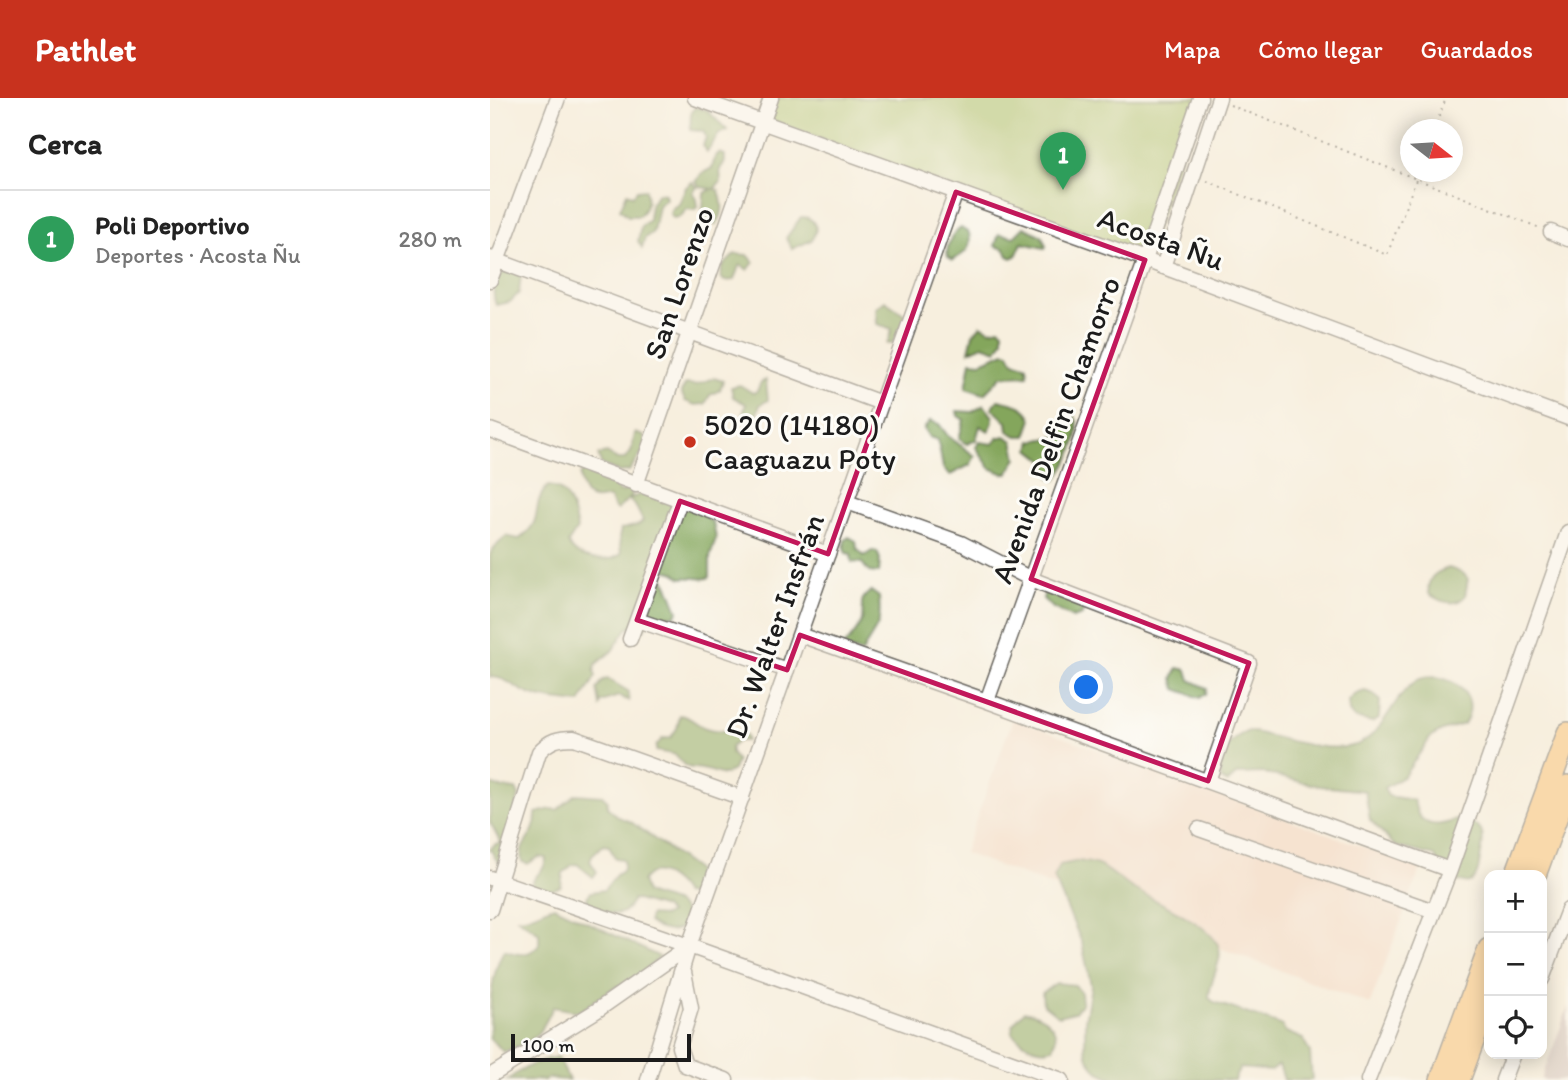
<!DOCTYPE html>
<html lang="es">
<meta charset="utf-8">
<style>
body{margin:0;font-family:Itim,sans-serif;background:#f2f2f2;color:#222}
.controls{position:absolute;right:21px;bottom:21px;display:grid;overflow:hidden;border-radius:14px;box-shadow:0 4px 18px #0003}
.controls button{width:63px;height:63px;display:grid;place-items:center;padding:0;border:0;border-bottom:2px solid #e0e0e0;background:#fff;color:#222;font:35px sans-serif}
.compass{position:absolute;left:910px;top:21px;width:63px;height:63px;border-radius:50%;background:#fff;box-shadow:0 4px 18px #0003;rotate:107deg}
.scale{position:absolute;left:21px;bottom:18px;width:180px;box-sizing:border-box;padding-left:7px;border:4px solid #1c1c1c;border-top:0;font-size:19px;line-height:24px;white-space:nowrap;color:#1c1c1c;-webkit-text-stroke:5px #fdfcf7;paint-order:stroke}
.you{position:absolute;left:597px;top:590px;width:24px;height:24px;margin:-18px;border:5px solid #fff;border-radius:50%;background:#1a73e8;box-shadow:0 0 0 10px #1a73e833}
.badge{display:grid;place-items:center;width:46px;height:46px;border-radius:50%;background:#c8321e;color:#fff;font-size:23px;font-weight:700}
.pin{position:absolute;translate:-50% -58px;filter:drop-shadow(0 2px 4px #0008)}
.pin::after{content:'';position:absolute;top:37px;width:24px;height:21px;background:inherit;clip-path:polygon(0 0,100% 0,50% 100%)}
.list{margin:0;padding:0;list-style:none}
h2{display:flex;justify-content:space-between;align-items:center;height:91px;margin:0;padding:0 28px;font-size:30px}
h2 small{font-size:23px;font-weight:400;color:#767676}
.list li{display:grid;grid-template-columns:46px 1fr auto;gap:21px;align-items:center;box-sizing:border-box;height:98px;padding:0 28px;border-top:2px solid #e0e0e0}
.list b{display:block;font-size:26px;white-space:nowrap}
.list p{margin:0;font-size:23px;white-space:nowrap;color:#767676}
.list em{font-size:23px;font-style:normal;color:#767676}
.icon{flex:none;width:38px;height:38px;fill:none;stroke:currentColor;stroke-width:2;stroke-linecap:round;stroke-linejoin:round}
.map{position:relative;flex:none;width:1078px;height:982px;overflow:hidden}
header{display:flex;align-items:center;gap:42px;box-sizing:border-box;height:98px;padding:0 35px;background:#c8321e;color:#fff}
header strong{font-size:33px}
nav{display:flex;gap:38px;margin-inline-start:auto;font-size:24px}
main{display:flex}
aside{flex:1;background:#fff}
.map>svg:first-child{display:block}
.built{fill:#f3d4bf}
.industrial{fill:#cfc0bb}
.green{fill:#a5c067;stroke:#606e42;stroke-width:2}
.forest{fill:#84a65c;stroke:#50613c;stroke-width:2}
.lines{fill:none;stroke-linecap:round;stroke-linejoin:round}
.minor-casing{stroke:#696660;stroke-width:17}
.highway-casing{stroke:#696660;stroke-width:24}
.path{stroke:#696660;stroke-width:2;stroke-dasharray:2 5;stroke-linecap:butt}
.minor{stroke:#fff;stroke-width:14}
.highway{stroke:#fabe6e;stroke-width:21}
.marked{fill:none;stroke:#c2185b;stroke-width:5;stroke-linejoin:round}
.poi-dot{fill:#c8321e;stroke:#fdfcf7;stroke-width:2.5}
.labels{text-anchor:middle;stroke-width:6;stroke-linejoin:round;paint-order:stroke}
.street-label{font-size:30px;fill:#1c1c1c;stroke:#fdfcf7}
.poi-label{font-size:30px;fill:#1c1c1c;stroke:#fdfcf7;text-anchor:start}
</style>
<header>
<strong>Pathlet</strong>
<nav><a>Mapa</a><a>Cómo llegar</a><a>Guardados</a></nav>
</header>
<main>
<aside>
<h2>Cerca<small></small></h2>
<ul class="list">
<li><span class="badge" style="background:#2e9e5b">1</span><div><b>Poli Deportivo</b><p>Deportes · Acosta Ñu</p></div><em>280 m</em></li>
</ul>
</aside>
<div class="map">
<svg width="1078" height="982" viewBox="0 0 1078 982">
<rect width="100%" height="100%" fill="#fdfcf7"/>
<filter id="ink" filterUnits="userSpaceOnUse"><feTurbulence type="fractalNoise" baseFrequency=".0143" numOctaves="2"/><feDisplacementMap in="SourceGraphic" scale="14" xChannelSelector="R" yChannelSelector="G"/><feConvolveMatrix kernelMatrix="1 2 1 2 8 2 1 2 1" color-interpolation-filters="sRGB"/></filter>
<filter id="wash" filterUnits="userSpaceOnUse"><feTurbulence type="fractalNoise" baseFrequency=".00686" numOctaves="4" result="noise"/><feDisplacementMap in="SourceGraphic" scale="28" xChannelSelector="R" yChannelSelector="G"/><feGaussianBlur stdDeviation="1.57" result="paint"/><feColorMatrix in="noise" values="0 0 0 0 0 0 0 0 0 0 0 0 0 0 0 0 0 1.4 0 .05"/><feComposite in="paint" operator="in"/></filter>
<g filter="url(#wash)">
<rect width="100%" height="100%" fill="#f7efde"/>
<path class="built" d="M 523,621 L 931,770 L 880,906 L 474,755 Z"/>
<path class="industrial" d="M 1078,909 L 1078,982 L 1051,982 Z"/>
<path class="green" d="M 288,0 L 710,0 L 655,162 L 280,22 Z"/>
<path class="forest" d="M 205,9 L 217,12 L 237,32 L 229,36 L 217,54 L 213,47 L 216,39 L 213,33 L 200,32 L 201,15 Z
M 229,55 L 235,57 L 235,64 L 230,71 L 231,84 L 224,91 L 229,92 C 233,106 235,115 226,127 L 212,125 L 212,121 L 214,95 L 223,91 L 210,89 L 206,84 L 211,76 L 222,70 L 225,59 Z
M 202,84 L 207,89 L 203,95 L 207,101 L 208,109 L 204,112 L 197,111 L 190,119 L 182,120 L 180,115 L 182,110 L 189,106 L 196,89 Z
M 155,91 C 158,103 158,109 149,118 L 138,118 L 130,111 L 137,95 L 143,97 L 147,92 Z
M 168,95 L 175,96 L 176,101 L 168,108 L 163,134 L 155,140 L 152,150 L 148,143 L 151,128 L 159,122 L 160,107 Z
M 311,119 C 319,118 326,124 326,132 L 322,142 L 302,151 L 296,140 Z
M 534,129 L 552,138 L 556,148 L 555,150 L 532,145 L 526,158 L 522,160 L 518,158 L 515,151 L 505,148 L 509,136 L 524,139 Z
M 471,130 L 479,135 C 482,151 475,156 462,162 L 458,159 C 455,148 462,136 471,130 Z
M 245,156 L 258,157 L 264,164 L 258,172 L 251,167 L 249,168 L 244,182 L 234,183 L 231,179 L 232,169 Z
M 17,172 L 31,177 L 29,195 L 20,204 L 6,207 C 1,193 4,180 17,172 Z
M 395,203 L 417,218 L 402,246 L 397,246 L 402,231 L 387,226 L 386,210 Z
M 491,227 L 500,232 L 509,230 L 513,233 L 513,242 L 507,252 L 493,247 L 479,253 L 483,236 Z
M 515,254 L 519,255 C 526,270 526,262 537,268 L 538,277 L 512,278 L 494,296 L 476,290 L 481,263 L 491,264 Z
M 224,280 L 233,283 L 230,292 L 220,297 L 215,306 L 205,307 L 195,303 L 191,294 L 196,286 L 206,287 Z
M 276,282 L 278,302 L 270,307 L 265,322 L 261,325 L 253,316 L 256,306 L 243,299 L 241,289 L 250,287 L 263,295 L 267,293 L 271,284 Z
M 508,302 C 521,305 536,306 542,321 L 536,338 L 527,338 L 518,333 L 517,324 L 502,310 Z
M 494,307 L 503,319 L 503,324 L 499,333 L 490,328 L 486,342 L 477,346 L 469,341 L 474,322 L 468,318 L 467,313 L 482,314 Z
M 578,314 C 601,323 577,369 566,382 C 555,379 561,371 554,363 C 550,358 545,356 540,351 L 542,343 L 566,339 L 571,332 L 573,317 Z
M 440,323 L 449,326 L 458,338 L 485,358 L 480,367 L 460,377 L 453,370 L 448,342 L 439,339 L 434,331 Z
M 145,335 L 154,338 L 157,348 L 139,373 L 129,374 L 111,366 L 108,357 L 117,355 L 126,361 L 135,361 L 141,354 Z
M 515,338 L 523,343 L 527,360 L 518,375 L 514,376 L 500,370 L 486,349 L 490,344 L 503,346 L 508,340 Z
M 93,373 L 126,384 L 129,394 L 133,394 L 139,387 L 144,389 L 141,399 L 127,412 L 123,409 L 120,400 C 116,399 112,401 109,401 C 95,404 90,387 90,377 Z
M 58,388 C 78,389 84,414 87,431 L 78,445 C 83,461 119,467 131,456 L 129,440 L 131,431 L 149,427 L 153,423 L 146,409 L 139,402 C 150,393 162,396 173,404 L 176,401 L 207,411 L 223,425 L 226,440 L 220,459 L 220,479 C 212,483 201,478 191,480 L 183,474 L 174,472 L 170,475 L 178,488 L 188,513 L 186,517 C 172,519 160,515 154,532 L 140,529 L 136,532 L 122,553 L 106,566 L 104,574 L 106,578 L 90,605 C 72,603 51,602 35,594 C 22,588 16,579 0,579 L 0,458 L 2,452 L 16,438 L 29,441 C 57,421 38,409 58,388 Z
M 359,439 L 366,443 L 367,451 L 374,458 L 382,453 L 387,454 L 390,461 L 389,475 L 379,474 L 372,465 L 362,464 L 361,456 L 356,455 L 354,451 L 355,442 Z
M 959,470 L 973,475 L 978,481 L 975,498 C 965,510 949,503 939,496 C 936,480 945,474 959,470 Z
M 381,493 L 389,499 C 392,534 385,527 372,555 L 353,550 C 359,542 367,534 371,525 C 377,510 364,505 381,493 Z
M 555,493 L 589,504 L 594,510 L 592,517 L 583,520 L 563,510 L 553,501 Z
M 688,570 L 697,572 L 700,582 L 717,590 L 716,596 L 710,600 L 686,591 L 683,580 Z
M 946,579 C 971,583 989,603 974,626 L 952,633 L 941,639 L 914,678 L 894,690 L 898,698 L 923,702 C 926,707 926,715 930,719 C 941,732 957,725 970,721 C 998,729 994,737 990,762 C 987,786 981,789 957,780 L 945,758 L 905,748 L 880,722 L 875,693 L 829,688 L 773,675 L 747,676 L 737,685 L 731,681 C 729,659 737,640 759,633 C 789,639 836,656 866,647 C 895,637 904,593 930,581 C 935,579 942,579 946,579 Z
M 118,581 L 138,593 L 139,603 L 129,598 L 111,604 L 110,607 L 107,591 L 113,582 Z
M 875,593 L 884,596 L 890,603 L 889,620 L 882,624 L 864,620 L 859,614 L 858,603 L 865,596 Z
M 190,617 C 201,618 206,627 216,630 C 229,635 245,630 256,637 L 257,643 L 248,643 L 241,649 L 241,655 L 247,663 L 243,672 L 234,677 C 228,676 223,673 216,672 C 198,667 198,675 186,657 L 166,653 L 166,648 L 172,641 L 181,639 L 187,630 Z
M 0,686 L 13,690 L 26,691 L 29,697 L 13,765 L 7,763 L 0,751 L 5,746 L 11,745 L 0,724 Z
M 86,696 L 113,698 L 118,703 L 117,709 L 128,719 L 141,724 L 204,770 L 211,780 L 209,793 L 203,797 L 194,796 C 186,783 164,763 152,783 L 156,795 C 167,800 179,800 189,807 C 209,824 184,845 158,824 L 160,817 L 174,818 L 179,815 L 174,810 L 143,801 C 133,824 121,814 99,812 L 97,799 L 101,794 L 114,792 L 126,777 L 132,773 L 134,767 L 132,761 L 125,760 L 119,748 L 113,747 L 102,757 L 100,763 L 107,774 L 103,779 L 87,766 L 82,767 L 73,775 L 71,788 C 60,795 53,792 41,789 C 43,776 56,774 56,760 L 49,759 L 38,766 L 32,764 C 27,743 47,741 46,715 L 61,711 L 67,712 Z
M 589,763 C 595,764 604,765 610,768 C 621,773 631,783 642,790 C 663,802 717,824 728,847 C 735,860 719,883 719,900 L 724,904 L 791,927 L 796,934 L 813,941 L 820,954 L 822,982 L 794,982 L 789,967 L 781,973 L 750,970 L 744,982 L 626,982 L 607,973 L 598,961 L 595,950 L 595,922 L 601,888 L 592,845 L 564,780 L 570,767 Z
M 64,808 L 170,859 L 147,880 L 122,891 L 89,914 L 63,909 C 50,938 44,943 14,954 L 0,941 C 0,911 0,875 14,852 C 29,858 37,858 49,848 L 49,835 L 28,820 C 42,819 50,812 64,808 Z
M 566,885 L 585,887 L 591,895 L 592,905 L 585,914 L 568,918 L 553,906 L 552,895 Z
M 534,913 C 552,916 573,929 563,950 C 549,956 532,945 522,935 L 523,926 Z
M 68,959 L 79,982 L 57,980 L 54,982 L 17,982 C 33,970 49,961 68,959 Z"/>
</g>
<g filter="url(#ink)">
<g class="lines">
<defs>
<path id="minor" d="M 205,0 L 655,162 L 1078,320
M 1061,134 L 1078,141
M 0,160 L 391,305
M 673,169 L 729,0
M 0,182 L 68,0
M 0,332 L 338,456
M 146,387 L 281,0
M 357,404 L 471,445 L 541,481 L 759,565 L 718,683
M 147,522 L 297,572
M 310,537 L 497,603 L 960,772
M 140,541 L 190,403
M 497,603 L 655,162 L 710,0
M 709,731 L 944,813
M 0,780 L 199,848 L 572,982
M 0,812 L 49,654 C 60,642 68,640 84,640 L 252,700
M 194,874 L 201,910 L 189,949 L 195,967 L 236,982
M 1052,881 L 1078,812
M 0,978 L 106,913 L 199,848
M 158,982 L 199,848 L 466,94
M 878,982 L 960,772 L 1078,434
M 1013,982 L 1023,956"/>
<path id="highway" d="M 1026,777 L 1078,635
M 1045,777 L 1078,688
M 951,982 L 999,851
M 969,982 L 999,900"/>
</defs>
<use href="#minor" class="minor-casing"/>
<use href="#highway" class="highway-casing"/>
<path class="path" d="M 740,7 L 1050,130
M 944,32 L 956,0
M 717,83 L 897,157 L 929,74"/>
<use href="#minor" class="minor"/>
<use href="#highway" class="highway"/>
</g>
</g>
<path d="M0 0H1078V982H0ZM 466,94 L 655,162 L 541,481 L 759,565 L 718,683 L 310,537 L 297,572 L 147,522 L 190,403 L 338,456 Z" fill="#f7efde" fill-opacity=".55" fill-rule="evenodd"/>
<path class="marked" d="M 466,94 L 655,162 L 541,481 L 759,565 L 718,683 L 310,537 L 297,572 L 147,522 L 190,403 L 338,456 Z"/>
<circle class="poi-dot" cx="200" cy="344" r="7"/>
<g class="labels">
<g class="street-label">
<text transform="translate(671 141) rotate(20)" y="10">Acosta Ñu</text>
<text transform="translate(189 185) rotate(-71)" y="10">San Lorenzo</text>
<text transform="translate(566 332) rotate(-70)" y="10">Avenida Delfin Chamorro</text>
<text transform="translate(285 528) rotate(-70)" y="10">Dr. Walter Insfrán</text>
</g>
<g class="poi-label">
<text x="214" y="337">5020 (14180)<tspan x="214" dy="34">Caaguazu Poty</tspan></text>
</g>
</g>
</svg>
<div class="controls">
<button>+</button>
<button>−</button>
<button><svg class="icon" aria-label="locate" viewBox="0 0 24 24"><circle cx="12" cy="12" r="6"/><path d="M12 2v4M12 18v4M2 12h4M18 12h4"/></svg></button>
</div>
<svg class="compass" viewBox="-18 -18 36 36"><path d="M0-13l5 13h-10z" fill="#e53935"/><path d="M0 13l5-13h-10z" fill="#767676"/></svg>
<div class="scale">100 m</div>
<div class="you"></div>
<div class="pin badge" style="left:573px;top:92px;background:#2e9e5b">1</div>
</div>
</main>
